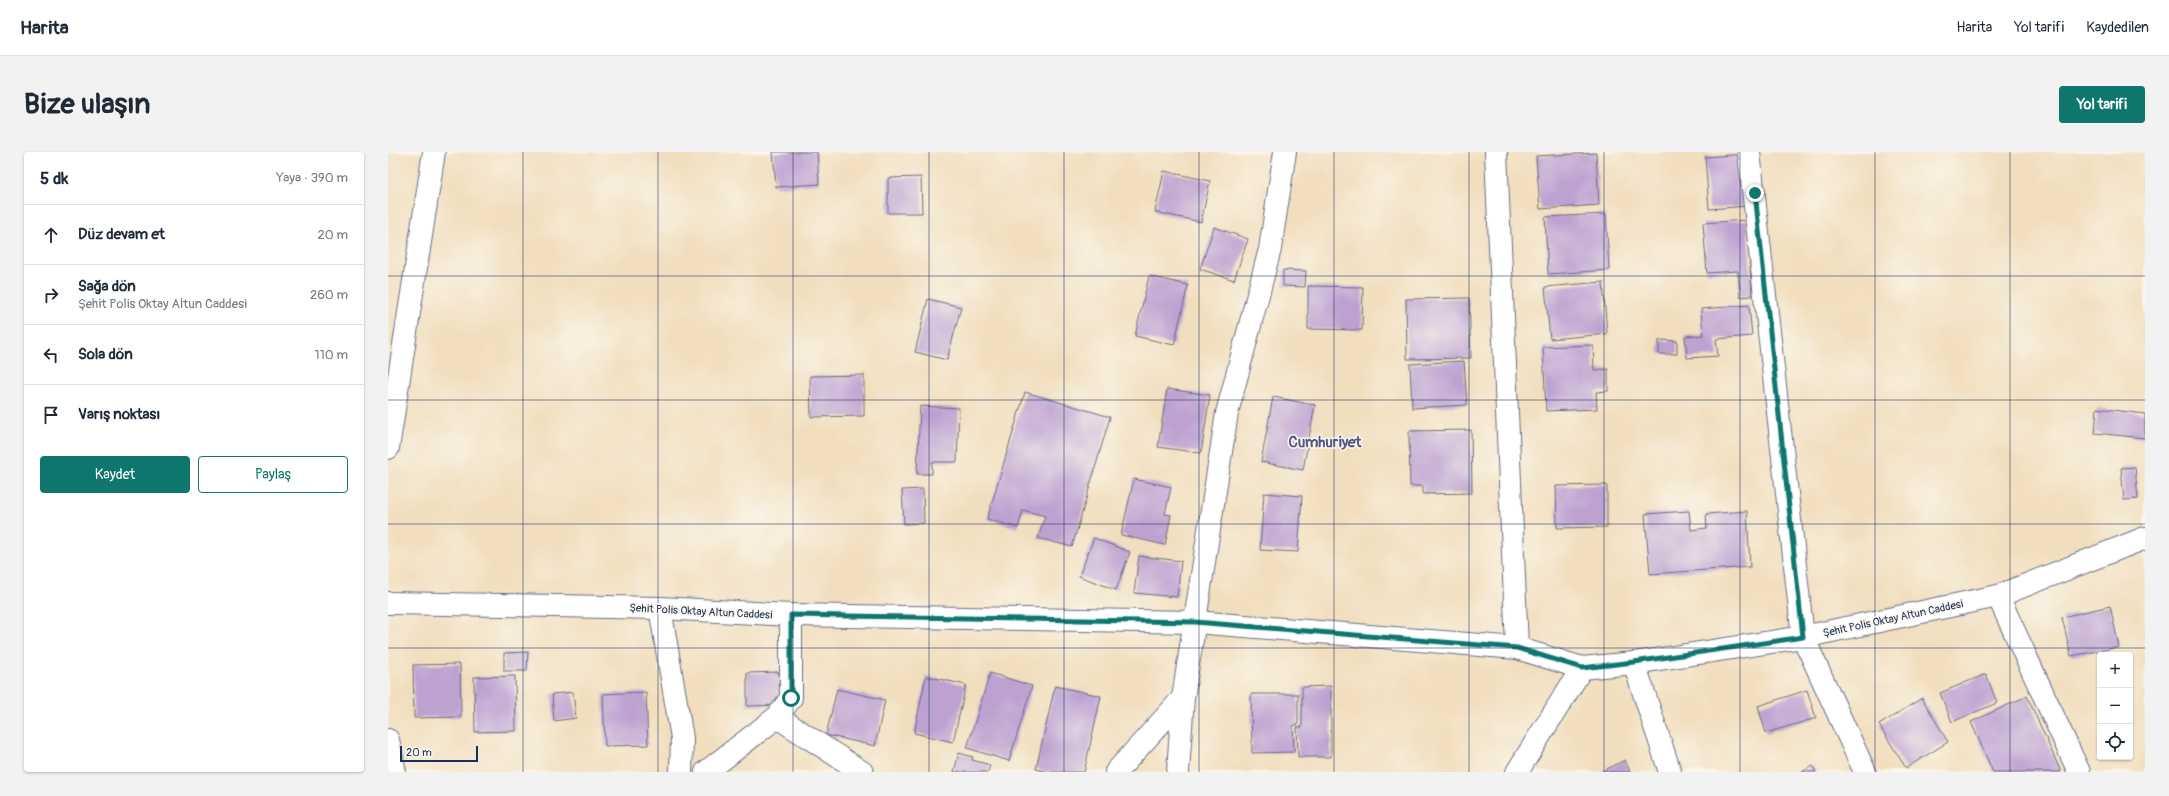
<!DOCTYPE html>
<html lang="tr">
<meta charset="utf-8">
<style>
body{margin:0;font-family:Pangolin,sans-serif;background:#f2f2f3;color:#1f2937}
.controls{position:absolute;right:12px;bottom:12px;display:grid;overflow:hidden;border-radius:4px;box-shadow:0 1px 3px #0004}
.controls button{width:36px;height:36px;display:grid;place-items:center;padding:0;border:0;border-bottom:1px solid #e0e1e3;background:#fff;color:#1f2937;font:20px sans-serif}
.scale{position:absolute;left:12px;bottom:10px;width:78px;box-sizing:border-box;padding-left:4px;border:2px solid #1b2f5e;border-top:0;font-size:11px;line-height:14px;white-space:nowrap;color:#1b2f5e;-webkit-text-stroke:3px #fbf7ec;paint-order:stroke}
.stop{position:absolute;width:12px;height:12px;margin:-9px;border:3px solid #0f766e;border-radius:50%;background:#fff}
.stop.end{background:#0f766e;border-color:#fff;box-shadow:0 1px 4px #0008}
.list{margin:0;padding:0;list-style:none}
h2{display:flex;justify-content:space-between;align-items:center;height:52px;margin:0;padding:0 16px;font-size:17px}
h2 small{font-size:13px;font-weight:400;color:#747a83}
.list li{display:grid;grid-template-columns:26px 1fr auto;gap:12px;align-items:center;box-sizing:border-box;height:60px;padding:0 16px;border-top:1px solid #e0e1e3}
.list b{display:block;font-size:15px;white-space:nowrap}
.list p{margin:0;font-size:13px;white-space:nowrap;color:#747a83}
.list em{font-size:13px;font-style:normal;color:#747a83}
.actions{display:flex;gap:8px;padding:12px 16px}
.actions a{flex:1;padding:9px 0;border:1px solid #0f766e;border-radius:4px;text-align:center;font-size:14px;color:#0f766e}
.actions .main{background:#0f766e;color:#fff}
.icon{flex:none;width:22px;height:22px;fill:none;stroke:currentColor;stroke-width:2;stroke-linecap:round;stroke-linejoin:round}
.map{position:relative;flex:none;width:1757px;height:620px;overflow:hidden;border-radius:4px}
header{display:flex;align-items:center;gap:24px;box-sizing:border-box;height:56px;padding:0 20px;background:#fff;border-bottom:1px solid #e0e1e3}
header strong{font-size:19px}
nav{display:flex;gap:22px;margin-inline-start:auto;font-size:14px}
.intro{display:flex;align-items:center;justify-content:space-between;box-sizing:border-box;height:96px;padding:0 24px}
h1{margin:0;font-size:28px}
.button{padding:10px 18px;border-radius:4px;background:#0f766e;color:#fff;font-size:14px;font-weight:700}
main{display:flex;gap:24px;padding:0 24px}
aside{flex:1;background:#fff;border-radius:4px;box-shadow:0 1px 3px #0004}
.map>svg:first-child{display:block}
.building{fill:#bda2d1}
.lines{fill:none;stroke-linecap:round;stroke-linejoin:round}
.street-casing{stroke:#666c80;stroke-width:24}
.secondary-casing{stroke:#666c80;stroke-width:24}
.street{stroke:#fff;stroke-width:22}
.secondary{stroke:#fff;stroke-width:22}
.route{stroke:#0f766e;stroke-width:5}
.grid{fill:none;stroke:#1b2f5e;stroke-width:1;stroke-opacity:0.55}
.labels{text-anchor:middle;stroke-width:3;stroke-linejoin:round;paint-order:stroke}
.street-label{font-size:11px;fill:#1b2f5e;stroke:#fbf7ec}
.district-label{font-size:15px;font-weight:bold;fill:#545786;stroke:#fbf7ec}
</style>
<header>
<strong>Harita</strong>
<nav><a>Harita</a><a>Yol tarifi</a><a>Kaydedilen</a></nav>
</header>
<div class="intro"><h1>Bize ulaşın</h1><a class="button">Yol tarifi</a></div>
<main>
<aside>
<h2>5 dk<small>Yaya · 390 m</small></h2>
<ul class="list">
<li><svg class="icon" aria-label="ahead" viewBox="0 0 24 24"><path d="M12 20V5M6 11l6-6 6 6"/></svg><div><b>Düz devam et</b></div><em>20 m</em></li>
<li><svg class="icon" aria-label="right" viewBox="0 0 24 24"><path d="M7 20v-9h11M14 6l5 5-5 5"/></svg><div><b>Sağa dön</b><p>Şehit Polis Oktay Altun Caddesi</p></div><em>260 m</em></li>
<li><svg class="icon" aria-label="left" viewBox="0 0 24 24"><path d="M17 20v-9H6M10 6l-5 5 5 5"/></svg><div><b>Sola dön</b></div><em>110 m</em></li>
<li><svg class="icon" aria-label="arrive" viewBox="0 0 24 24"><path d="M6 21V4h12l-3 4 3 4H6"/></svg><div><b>Varış noktası</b></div></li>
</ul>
<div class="actions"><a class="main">Kaydet</a><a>Paylaş</a></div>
</aside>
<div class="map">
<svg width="1757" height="620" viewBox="0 0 1757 620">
<rect width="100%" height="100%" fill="#fbf7ec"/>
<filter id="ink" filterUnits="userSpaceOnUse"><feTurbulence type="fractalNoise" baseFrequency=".025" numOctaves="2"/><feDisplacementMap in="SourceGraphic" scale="8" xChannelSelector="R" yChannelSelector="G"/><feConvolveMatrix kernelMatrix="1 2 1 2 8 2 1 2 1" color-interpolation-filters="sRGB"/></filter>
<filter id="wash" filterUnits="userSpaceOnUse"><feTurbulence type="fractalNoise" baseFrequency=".012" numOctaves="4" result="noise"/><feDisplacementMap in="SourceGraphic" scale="16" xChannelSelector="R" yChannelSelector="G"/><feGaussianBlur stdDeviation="0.9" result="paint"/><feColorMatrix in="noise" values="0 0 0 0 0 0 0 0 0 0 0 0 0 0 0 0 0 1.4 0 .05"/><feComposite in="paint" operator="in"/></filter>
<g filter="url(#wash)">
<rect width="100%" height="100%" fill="#f1debe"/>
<g id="blocks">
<path class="building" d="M 385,0 L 429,0 L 431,32 L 388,35 Z
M 1208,1 L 1211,53 L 1152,57 L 1148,4 Z
M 1357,2 L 1361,54 L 1321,57 L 1317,5 Z
M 776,19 L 822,29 L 813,70 L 767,60 Z
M 533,25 L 534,61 L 500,61 L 500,26 Z
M 1218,62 L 1221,118 L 1160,122 L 1157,65 Z
M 1359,68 L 1364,144 L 1352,145 L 1350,119 L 1319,121 L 1315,71 Z
M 826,75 L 860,87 L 846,128 L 812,117 Z
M 895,118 L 918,119 L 917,135 L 895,134 Z
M 761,124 L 800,133 L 786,193 L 747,184 Z
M 1215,130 L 1219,182 L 1162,187 L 1157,135 Z
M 920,134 L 975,135 L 974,178 L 920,177 Z
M 1081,146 L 1083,206 L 1019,207 L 1018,147 Z
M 540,147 L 573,155 L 559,208 L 527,200 Z
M 1361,153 L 1364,184 L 1328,187 L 1330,204 L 1299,206 L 1297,184 L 1315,183 L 1313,157 Z
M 1271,188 L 1289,189 L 1289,202 L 1271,202 Z
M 1205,193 L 1206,218 L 1220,217 L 1220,239 L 1208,240 L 1209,257 L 1158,259 L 1155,195 Z
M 1076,209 L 1079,253 L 1024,256 L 1022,212 Z
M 476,223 L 476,264 L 423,265 L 422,224 Z
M 779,237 L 822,243 L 813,301 L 770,295 Z
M 637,240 L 722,265 L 684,395 L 650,386 L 657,364 L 635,358 L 630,376 L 599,367 Z
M 885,245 L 927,253 L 915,318 L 873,310 Z
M 532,254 L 571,256 L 569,310 L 544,310 L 544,322 L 529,322 Z
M 1709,256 L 1757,262 L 1757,286 L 1707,281 Z
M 1083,278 L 1084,341 L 1035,342 L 1035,334 L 1022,334 L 1021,279 Z
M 1747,315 L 1750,347 L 1736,348 L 1733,316 Z
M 746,327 L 783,335 L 777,362 L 783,363 L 777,393 L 733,383 Z
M 1219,333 L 1219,375 L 1169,376 L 1168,334 Z
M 535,337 L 536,371 L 516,372 L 514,338 Z
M 876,341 L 914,344 L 910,400 L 872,398 Z
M 1301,359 L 1303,378 L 1319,376 L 1318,362 L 1359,359 L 1362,415 L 1262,422 L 1257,362 Z
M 706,386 L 742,400 L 728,438 L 691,424 Z
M 751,404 L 793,409 L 789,445 L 746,441 Z
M 1722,454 L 1731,495 L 1683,504 L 1674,465 Z
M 140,500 L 139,519 L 116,519 L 116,501 Z
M 72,512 L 73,565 L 26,566 L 25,513 Z
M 391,520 L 392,553 L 359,554 L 359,521 Z
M 602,521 L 644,534 L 621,609 L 579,596 Z
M 1598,522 L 1609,551 L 1564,570 L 1552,541 Z
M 127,524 L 128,579 L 87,580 L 86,525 Z
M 538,524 L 578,533 L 565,590 L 526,581 Z
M 667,534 L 713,544 L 696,620 L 660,620 L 648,617 Z
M 943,534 L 943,605 L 910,605 L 909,575 L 914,575 L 914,535 Z
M 449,537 L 497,548 L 487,594 L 438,583 Z
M 1419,538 L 1428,566 L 1378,581 L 1370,554 Z
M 185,540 L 188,566 L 166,569 L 164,542 Z
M 258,540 L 260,593 L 217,594 L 215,542 Z
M 863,542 L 910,542 L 910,573 L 905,573 L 906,600 L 864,601 Z
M 1639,544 L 1673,620 L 1605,620 L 1583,570 Z
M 1534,546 L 1560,590 L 1518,616 L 1491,573 Z
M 571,601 L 585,605 L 584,608 L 602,613 L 600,620 L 566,620 Z
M 1237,608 L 1242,620 L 1213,620 Z
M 1425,614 L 1428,620 L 1414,620 Z"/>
</g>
</g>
<g filter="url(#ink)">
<use href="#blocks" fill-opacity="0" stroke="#666c80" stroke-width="1"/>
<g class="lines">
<defs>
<path id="street" d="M 1108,0 L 1129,496
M 1361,0 L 1415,485 L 1477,620
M 0,296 L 46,0
M 1610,444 L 1691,620
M 272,456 L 294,586 L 293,620
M 1246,511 L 1282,620
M 389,565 L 474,620
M 0,588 L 7,620
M 318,620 L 389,565 L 403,546 L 403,463
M 728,620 L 795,546
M 790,620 L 795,546 L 839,261 L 882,97 L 897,0
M 1129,620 L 1194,516"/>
<path id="secondary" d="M 0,451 L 272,456 L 403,463 L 807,470 L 1129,496 L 1194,516 L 1246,511 L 1415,485 L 1610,444 L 1757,386"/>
</defs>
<use href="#street" class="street-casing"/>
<use href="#secondary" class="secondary-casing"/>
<use href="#street" class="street"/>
<use href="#secondary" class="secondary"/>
</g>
</g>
<g class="lines" filter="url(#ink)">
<path class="route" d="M 403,546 L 403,463 L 807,470 L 1129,496 L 1194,516 L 1246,510 L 1415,485 L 1367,41"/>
</g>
<path class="grid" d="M 135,0 L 135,620M 270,0 L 270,620M 405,0 L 405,620M 541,0 L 541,620M 676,0 L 676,620M 811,0 L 811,620M 946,0 L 946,620M 1081,0 L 1081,620M 1216,0 L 1216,620M 1352,0 L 1352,620M 1487,0 L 1487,620M 1622,0 L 1622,620M 0,124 L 1757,124M 0,248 L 1757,248M 0,372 L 1757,372M 0,496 L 1757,496"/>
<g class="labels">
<g class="street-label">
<text transform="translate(313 459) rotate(3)" y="4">Şehit Polis Oktay Altun Caddesi</text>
<text transform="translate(1505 466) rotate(-12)" y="4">Şehit Polis Oktay Altun Caddesi</text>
</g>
<g class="district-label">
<text x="937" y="295">Cumhuriyet</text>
</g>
</g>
</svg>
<div class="controls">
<button>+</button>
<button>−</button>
<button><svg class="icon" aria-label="locate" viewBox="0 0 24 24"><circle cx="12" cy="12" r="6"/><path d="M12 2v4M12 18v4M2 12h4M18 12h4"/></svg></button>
</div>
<div class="scale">20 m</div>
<div class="stop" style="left:403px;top:546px"></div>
<div class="stop end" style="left:1367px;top:41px"></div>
</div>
</main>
